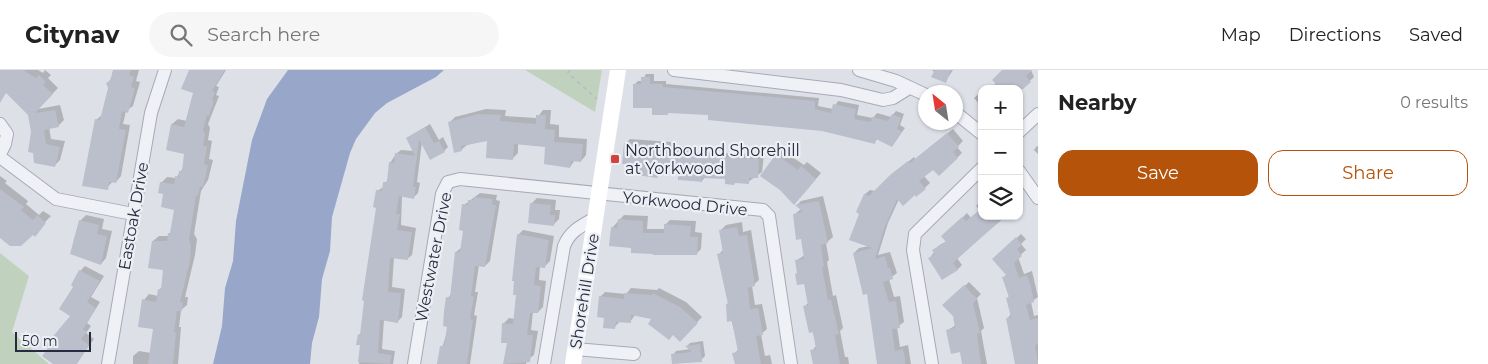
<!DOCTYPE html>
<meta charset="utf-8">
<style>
body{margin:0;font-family:Montserrat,sans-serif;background:#f6f6f6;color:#222}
.controls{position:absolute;right:15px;top:15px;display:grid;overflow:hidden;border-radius:10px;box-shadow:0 1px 4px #0004}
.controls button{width:45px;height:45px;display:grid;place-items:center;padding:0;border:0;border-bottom:1px solid #e0e0e0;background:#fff;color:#222;font:25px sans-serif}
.compass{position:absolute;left:918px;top:15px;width:45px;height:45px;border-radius:50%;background:#fff;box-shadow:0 1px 4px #0004;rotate:330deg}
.scale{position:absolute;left:15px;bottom:12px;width:76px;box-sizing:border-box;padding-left:5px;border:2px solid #262b3f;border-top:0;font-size:14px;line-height:18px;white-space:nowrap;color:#262b3f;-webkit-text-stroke:4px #edeff5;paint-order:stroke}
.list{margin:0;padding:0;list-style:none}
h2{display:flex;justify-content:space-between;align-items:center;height:65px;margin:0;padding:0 20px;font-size:21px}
h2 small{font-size:16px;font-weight:400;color:#767676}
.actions{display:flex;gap:10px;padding:15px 20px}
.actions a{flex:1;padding:11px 0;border:1px solid #b45309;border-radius:15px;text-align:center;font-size:18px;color:#b45309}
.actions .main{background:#b45309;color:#fff}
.icon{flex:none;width:28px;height:28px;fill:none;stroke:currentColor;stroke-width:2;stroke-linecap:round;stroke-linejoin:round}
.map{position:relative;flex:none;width:1038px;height:294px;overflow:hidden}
header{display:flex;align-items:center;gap:30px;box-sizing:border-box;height:70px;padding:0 25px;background:#fff;border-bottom:1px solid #e0e0e0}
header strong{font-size:24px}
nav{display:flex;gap:28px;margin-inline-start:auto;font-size:18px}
.search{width:350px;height:45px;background:#f6f6f6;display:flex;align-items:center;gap:12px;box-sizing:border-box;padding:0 18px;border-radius:28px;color:#767676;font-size:19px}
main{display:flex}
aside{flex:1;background:#fff}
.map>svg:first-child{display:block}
.green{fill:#c0d2be}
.water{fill:#97a6c9}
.shadow{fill:#0003}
.building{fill:#bbbecb}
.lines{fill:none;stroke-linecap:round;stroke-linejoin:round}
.street-casing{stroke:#a7aab5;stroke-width:14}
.path{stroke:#bbbec6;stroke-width:2;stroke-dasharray:4 4;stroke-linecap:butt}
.street{stroke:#f0f1f6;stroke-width:12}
.secondary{stroke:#fff;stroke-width:16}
.poi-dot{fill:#d1433e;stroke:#edeff5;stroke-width:2}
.labels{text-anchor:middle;stroke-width:4.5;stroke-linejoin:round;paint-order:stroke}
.poi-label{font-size:16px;fill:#262b3f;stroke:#edeff5;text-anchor:start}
.street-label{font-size:16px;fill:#262b3f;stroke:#edeff5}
</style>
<header>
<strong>Citynav</strong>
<div class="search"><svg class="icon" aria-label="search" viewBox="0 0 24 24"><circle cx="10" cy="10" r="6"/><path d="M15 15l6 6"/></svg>Search here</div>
<nav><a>Map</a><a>Directions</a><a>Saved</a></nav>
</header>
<main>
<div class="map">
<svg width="1038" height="294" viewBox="0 0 1038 294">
<rect width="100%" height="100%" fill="#dee0e8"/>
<path class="green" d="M 525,0 L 602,0 L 595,42 Z
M 0,183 L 29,206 L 12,262 L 49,294 L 0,294 Z"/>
<path class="water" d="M 288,0 L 444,0 L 436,7 L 387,33 L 375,43 L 356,69 L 350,83 L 332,147 L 330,181 L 322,209 L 319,247 L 312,273 L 310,294 L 213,294 L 222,256 L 225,218 L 233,191 L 236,151 L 252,70 L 267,29 Z"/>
<path class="shadow" d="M 0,0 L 38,0 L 43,3 L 45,0 L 51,5 L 48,8 L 58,18 L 38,39 L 60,35 L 64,50 L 58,56 L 49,57 L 51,69 L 65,71 L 60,90 L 54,96 L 32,62 L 30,44 L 7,22 L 0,24 Z
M 115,0 L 139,0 L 136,11 L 140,12 L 133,36 L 126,41 L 123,54 L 130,55 L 121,106 L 116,112 L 113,111 L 107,118 L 96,50 L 102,45 L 109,18 L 107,13 L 112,8 Z
M 191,0 L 226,0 L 216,16 L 219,17 L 216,25 L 219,26 L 208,54 L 210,58 L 208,70 L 212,71 L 209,89 L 213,90 L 208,110 L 201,121 L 194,164 L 197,169 L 195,185 L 185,227 L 188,227 L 187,235 L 181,240 L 179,257 L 181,257 L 178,294 L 133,294 L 133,286 L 139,281 L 151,283 L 154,258 L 144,230 L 149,224 L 158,226 L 159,220 L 163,216 L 164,199 L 153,171 L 159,166 L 170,166 L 176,139 L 161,113 L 167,107 L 176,108 L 183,98 L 186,83 L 169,68 L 172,54 L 178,49 L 187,51 L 195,23 Z
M 932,0 L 953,0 L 945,12 Z
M 1004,0 L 1031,0 L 1034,7 L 1019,21 L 1019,19 L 990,19 L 996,13 Z
M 646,4 L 654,4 L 654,11 L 666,11 L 666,14 L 819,28 L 818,36 L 833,39 L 838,31 L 859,35 L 857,45 L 873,48 L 877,43 L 891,47 L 896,41 L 904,44 L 900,55 L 905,58 L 892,76 L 878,68 L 874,73 L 822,60 L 709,44 L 669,42 L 667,44 L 653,36 L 634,15 L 638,11 L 642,11 Z
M 982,21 L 982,37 L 974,28 Z
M 486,39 L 506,40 L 505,46 L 537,48 L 543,40 L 551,40 L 550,54 L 559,55 L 559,67 L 587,69 L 586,85 L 581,91 L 575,90 L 570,97 L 546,76 L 518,73 L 518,83 L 512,89 L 489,69 L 467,75 L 461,80 L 450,52 L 455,47 Z
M 430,54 L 439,70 L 443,67 L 448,77 L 444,81 L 422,72 L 417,112 L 420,113 L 418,123 L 414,127 L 402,126 L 401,155 L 416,158 L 412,185 L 407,189 L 394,187 L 392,217 L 405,219 L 402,247 L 398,251 L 384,250 L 382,279 L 395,281 L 393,294 L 359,294 L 362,274 L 359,265 L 361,263 L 377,137 L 377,121 L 384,117 L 388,108 L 390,93 L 396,84 L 401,80 L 414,81 L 407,68 Z
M 953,59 L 963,71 L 957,77 L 962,83 L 939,105 L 933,98 L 924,106 L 930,113 L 917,125 L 915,123 L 899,129 L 888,153 L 878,185 L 890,182 L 897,203 L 889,209 L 894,227 L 900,226 L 904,252 L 897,257 L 900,277 L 908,275 L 911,294 L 879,294 L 868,223 L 854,183 L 859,178 L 869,176 L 861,143 L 858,142 L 865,124 L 870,120 L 875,121 L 897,101 L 914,87 L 915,89 Z
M 630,69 L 671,72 L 671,75 L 695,77 L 695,82 L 764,85 L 762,102 L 748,112 L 727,108 L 705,107 L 702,111 L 675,98 L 662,97 L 662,102 L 657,107 L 632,93 L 625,74 Z
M 1037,76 L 1038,76 L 1038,84 L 1034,80 Z
M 782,80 L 804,95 L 807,92 L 821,103 L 800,128 L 777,85 Z
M 0,106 L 7,111 L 5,113 L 28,131 L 26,134 L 39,145 L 43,141 L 51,146 L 27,170 L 0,159 Z
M 480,123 L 497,125 L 496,130 L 500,131 L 490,191 L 485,196 L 479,195 L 475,222 L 478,222 L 474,245 L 477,246 L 470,294 L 437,294 L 449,256 L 448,228 L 451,224 L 456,182 L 461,178 L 464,160 L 464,135 Z
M 823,126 L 833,167 L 826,173 L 829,190 L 827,192 L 833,226 L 836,225 L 843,258 L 840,261 L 845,287 L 848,287 L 849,294 L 814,294 L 812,281 L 817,275 L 804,237 L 808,233 L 805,212 L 798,202 L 797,190 L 805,185 L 802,168 L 795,144 L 801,139 L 797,135 L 801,131 Z
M 537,128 L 556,130 L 555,140 L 560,140 L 559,149 L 553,155 L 531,134 Z
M 982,130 L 982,146 L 1006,146 L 957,188 L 962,195 L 957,200 L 930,188 L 938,176 L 947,171 L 948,162 L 967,143 L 971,148 L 980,140 L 976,136 Z
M 86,145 L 104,149 L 102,159 L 112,161 L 106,188 L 101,194 L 80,151 Z
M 624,145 L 648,146 L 647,159 L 665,159 L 665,155 L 670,150 L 696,151 L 695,162 L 702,163 L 701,179 L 696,184 L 632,177 L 612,158 Z
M 742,152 L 743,162 L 751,160 L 759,210 L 752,216 L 755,235 L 762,234 L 767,259 L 761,264 L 765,286 L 770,285 L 772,294 L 736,294 L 734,284 L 739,279 L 727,234 L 729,232 L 718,185 L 723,180 L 721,160 L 726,155 Z
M 523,160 L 554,166 L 550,191 L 545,196 L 540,196 L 539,210 L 546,211 L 543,237 L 538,242 L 533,242 L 531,260 L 538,261 L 534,285 L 527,290 L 526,294 L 505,294 L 508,272 L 504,253 L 509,248 L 515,249 L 517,224 L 518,165 Z
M 1021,164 L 1026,169 L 1021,174 L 1026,180 L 1018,187 L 1024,204 L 1032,201 L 1038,227 L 1031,232 L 1034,246 L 1038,245 L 1038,294 L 1016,294 L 1007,249 L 1011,244 L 1007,229 L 1009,226 L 1003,208 L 1007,204 L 999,184 Z
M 85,196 L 104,206 L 91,227 L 100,232 L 87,253 L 91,256 L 86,263 L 94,269 L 76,294 L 55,294 L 71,245 L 75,216 L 80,201 Z
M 969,212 L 981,224 L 977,228 L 984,258 L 981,261 L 987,294 L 963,294 L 961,281 L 948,260 L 956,255 L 954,245 L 944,235 Z
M 631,218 L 657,220 L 659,218 L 686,232 L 702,247 L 685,265 L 653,248 L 635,245 L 630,252 L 620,251 L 614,258 L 605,247 L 600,227 L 605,222 L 626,224 Z
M 703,271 L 705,286 L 701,290 L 673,285 L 676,281 L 691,279 L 687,276 L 690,273 Z"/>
<path class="building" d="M 0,0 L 23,0 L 36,8 L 39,5 L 46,12 L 43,15 L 53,24 L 35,43 L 55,40 L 59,57 L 44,60 L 46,74 L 60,77 L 55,97 L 34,93 L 33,83 L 28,82 L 31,62 L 28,45 L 6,23 L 0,33 Z
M 113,0 L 131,0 L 129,5 L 134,7 L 131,17 L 135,18 L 128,43 L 122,41 L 119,59 L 126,60 L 116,113 L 109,112 L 108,120 L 82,116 L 95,49 L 100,50 L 108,18 L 106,13 L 110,11 Z
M 189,0 L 225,0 L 212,21 L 215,22 L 212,30 L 214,31 L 209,46 L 207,45 L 203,60 L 205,64 L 203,76 L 207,76 L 204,94 L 208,95 L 203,117 L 200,117 L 198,126 L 196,125 L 189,170 L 191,175 L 190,191 L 180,232 L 183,233 L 182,241 L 177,241 L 174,262 L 176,263 L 173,294 L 148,294 L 153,259 L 138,257 L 142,229 L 156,232 L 158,219 L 161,220 L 163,200 L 148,198 L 152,171 L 167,171 L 168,163 L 170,163 L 174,140 L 161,137 L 163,124 L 158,123 L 160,112 L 174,114 L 175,106 L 178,107 L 179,101 L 182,101 L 184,84 L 166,80 L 171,54 L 184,57 L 193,23 L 181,19 Z
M 935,0 L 951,0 L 946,13 L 931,7 Z
M 1002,0 L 1032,0 L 1026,6 L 1031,12 L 1023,19 L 991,19 L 996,14 L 992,10 Z
M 641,7 L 650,7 L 650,14 L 663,14 L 663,17 L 815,31 L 815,39 L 831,43 L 833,34 L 856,39 L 854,49 L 871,52 L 872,47 L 888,51 L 892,44 L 901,48 L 897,59 L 902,62 L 892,77 L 876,69 L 875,74 L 822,61 L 708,50 L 708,45 L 668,43 L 668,45 L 652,45 L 652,38 L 633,38 L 633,14 L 641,14 Z
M 479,44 L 501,45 L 500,51 L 536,54 L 536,45 L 546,45 L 545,59 L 555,60 L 554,72 L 583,74 L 581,92 L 571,91 L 570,98 L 544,94 L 545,77 L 514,74 L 513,90 L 486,88 L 487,71 L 461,76 L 462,81 L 454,83 L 448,52 Z
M 425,57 L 434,73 L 439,71 L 445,82 L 430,90 L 419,69 L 413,117 L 416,117 L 414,129 L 399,126 L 396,144 L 400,144 L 397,160 L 412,162 L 408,190 L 390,188 L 388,222 L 401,223 L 398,253 L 380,250 L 378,283 L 392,285 L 390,294 L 358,292 L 360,275 L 356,275 L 358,264 L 360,265 L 364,231 L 362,230 L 376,138 L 373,137 L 376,120 L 382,121 L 383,112 L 387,112 L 389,92 L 394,93 L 395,83 L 415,86 L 406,68 Z
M 947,63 L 959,77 L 953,82 L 958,88 L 939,106 L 933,100 L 919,111 L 926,119 L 916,127 L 915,125 L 903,136 L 897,129 L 884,159 L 875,189 L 885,186 L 888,198 L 890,198 L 893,209 L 883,212 L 889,232 L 896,231 L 900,258 L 892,259 L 895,281 L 903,279 L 905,288 L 905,294 L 877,294 L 867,224 L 863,225 L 853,183 L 872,178 L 849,170 L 859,144 L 856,142 L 864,124 L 869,126 L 890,105 L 908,91 L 910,93 Z
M 624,73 L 667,76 L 667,79 L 691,81 L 691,86 L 759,89 L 758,108 L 749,108 L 749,114 L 735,113 L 734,115 L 725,114 L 725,109 L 702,108 L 702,112 L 693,111 L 678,110 L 678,103 L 673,103 L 673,99 L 659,98 L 657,108 L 630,104 L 631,94 L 622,94 Z
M 776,84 L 798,100 L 801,96 L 816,109 L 794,135 L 780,120 L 760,106 Z
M 0,119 L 24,137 L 21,140 L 33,150 L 37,145 L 46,153 L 35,167 L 33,165 L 21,176 L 10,176 L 0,168 Z
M 474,127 L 493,129 L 492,135 L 496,135 L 485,197 L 475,196 L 471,226 L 474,227 L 470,249 L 473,250 L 467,294 L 437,294 L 440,276 L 444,276 L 447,257 L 443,256 L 444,241 L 446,227 L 450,228 L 455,182 L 460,182 L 463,161 L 459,160 L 462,134 L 468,135 L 468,130 L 473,130 Z
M 819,131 L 828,173 L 821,175 L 824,197 L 822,197 L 828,230 L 831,230 L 839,264 L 835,265 L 840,294 L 813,294 L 810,280 L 816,279 L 813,262 L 809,263 L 803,236 L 808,235 L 804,214 L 797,215 L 795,204 L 797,203 L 795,190 L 804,189 L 801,169 L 796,170 L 793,144 L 803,142 L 795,135 Z
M 530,133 L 551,135 L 550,145 L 555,145 L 554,156 L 528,153 Z
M 982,138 L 982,146 L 1005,146 L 953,193 L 958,200 L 942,210 L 928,188 L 935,184 L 932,180 L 946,172 L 941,166 L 962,147 L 966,151 Z
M 618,149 L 643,151 L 643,163 L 664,163 L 664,154 L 691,156 L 690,167 L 698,167 L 697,185 L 653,185 L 653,184 L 631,183 L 631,178 L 609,176 L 611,157 L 617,158 Z
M 79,150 L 99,155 L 97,164 L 107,166 L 101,195 L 70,184 Z
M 737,157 L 739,166 L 747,165 L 755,216 L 748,218 L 750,239 L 758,238 L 763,265 L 756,266 L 761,294 L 735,294 L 732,283 L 738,282 L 732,251 L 727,252 L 726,234 L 728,234 L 717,184 L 723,183 L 719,160 Z
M 517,164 L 549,170 L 545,198 L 536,197 L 534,215 L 541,216 L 538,243 L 530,243 L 527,265 L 533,265 L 530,292 L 503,294 L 507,273 L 501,273 L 502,253 L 513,254 L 516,225 L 513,225 L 514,211 L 512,211 Z
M 1016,167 L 1022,175 L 1017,179 L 1022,186 L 1014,193 L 1019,208 L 1027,205 L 1031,217 L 1034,232 L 1026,235 L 1030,250 L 1038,248 L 1038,274 L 1035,275 L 1038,294 L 1015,294 L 1006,248 L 1011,247 L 1006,228 L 1009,227 L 1002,207 L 1007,206 L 992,189 Z
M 79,200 L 100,211 L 87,232 L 96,238 L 83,259 L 87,262 L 81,269 L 89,275 L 77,294 L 53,294 L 42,286 L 48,278 L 45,276 L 70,246 L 59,239 L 73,217 L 71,215 Z
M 964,215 L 977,229 L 973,233 L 980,263 L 977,264 L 981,294 L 962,294 L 960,282 L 951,284 L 946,260 L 955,258 L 953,246 L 942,235 Z
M 624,223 L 652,225 L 653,223 L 680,237 L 698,253 L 680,272 L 673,265 L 669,270 L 648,254 L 651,249 L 631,245 L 631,253 L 616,252 L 615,259 L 603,258 L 604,248 L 597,247 L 599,226 L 624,229 Z
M 700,274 L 702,292 L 672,294 L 671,284 L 692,282 L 685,276 Z"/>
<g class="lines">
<defs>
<path id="street" d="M 674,0 L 841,20 L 883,30 L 893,28 L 909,18
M 859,0 L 896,11 L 926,25
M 956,43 L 982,64
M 0,54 L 7,64 L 5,74 L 0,84
M 1019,62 L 1038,44
M 0,87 L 56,129 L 133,144
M 1019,101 L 1038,128
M 575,279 L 634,284
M 108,294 L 151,43 L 165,0
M 414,294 L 442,124 L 448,112 L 460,109 L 763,140 L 769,146 L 791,294
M 544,294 L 564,176 C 570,161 581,156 595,148
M 932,294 L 913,180 L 915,164 L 982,98"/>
</defs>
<use href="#street" class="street-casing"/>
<path class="path" d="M 570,0 L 568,3 L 597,29"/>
<use href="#street" class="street"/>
<path class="secondary" d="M 573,294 L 618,0"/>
</g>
<rect class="poi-dot" x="610" y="84" width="10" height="10" rx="2.5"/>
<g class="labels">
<g class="poi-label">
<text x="625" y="86">Northbound Shorehill<tspan x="625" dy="18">at Yorkwood</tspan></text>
</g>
<g class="street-label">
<text transform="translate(685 133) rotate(6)" y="6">Yorkwood Drive</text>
<text transform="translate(133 146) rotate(-80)" y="6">Eastoak Drive</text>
<text transform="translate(433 187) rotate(-79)" y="6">Westwater Drive</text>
<text transform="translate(584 221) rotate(-81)" y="6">Shorehill Drive</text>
</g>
</g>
</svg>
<div class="controls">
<button>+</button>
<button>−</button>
<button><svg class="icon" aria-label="layers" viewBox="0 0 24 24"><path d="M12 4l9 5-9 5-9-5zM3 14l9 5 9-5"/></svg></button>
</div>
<svg class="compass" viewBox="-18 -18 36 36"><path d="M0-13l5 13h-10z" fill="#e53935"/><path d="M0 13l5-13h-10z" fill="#767676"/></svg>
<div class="scale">50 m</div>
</div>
<aside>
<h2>Nearby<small>0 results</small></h2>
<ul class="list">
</ul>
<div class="actions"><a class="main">Save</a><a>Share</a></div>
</aside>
</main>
